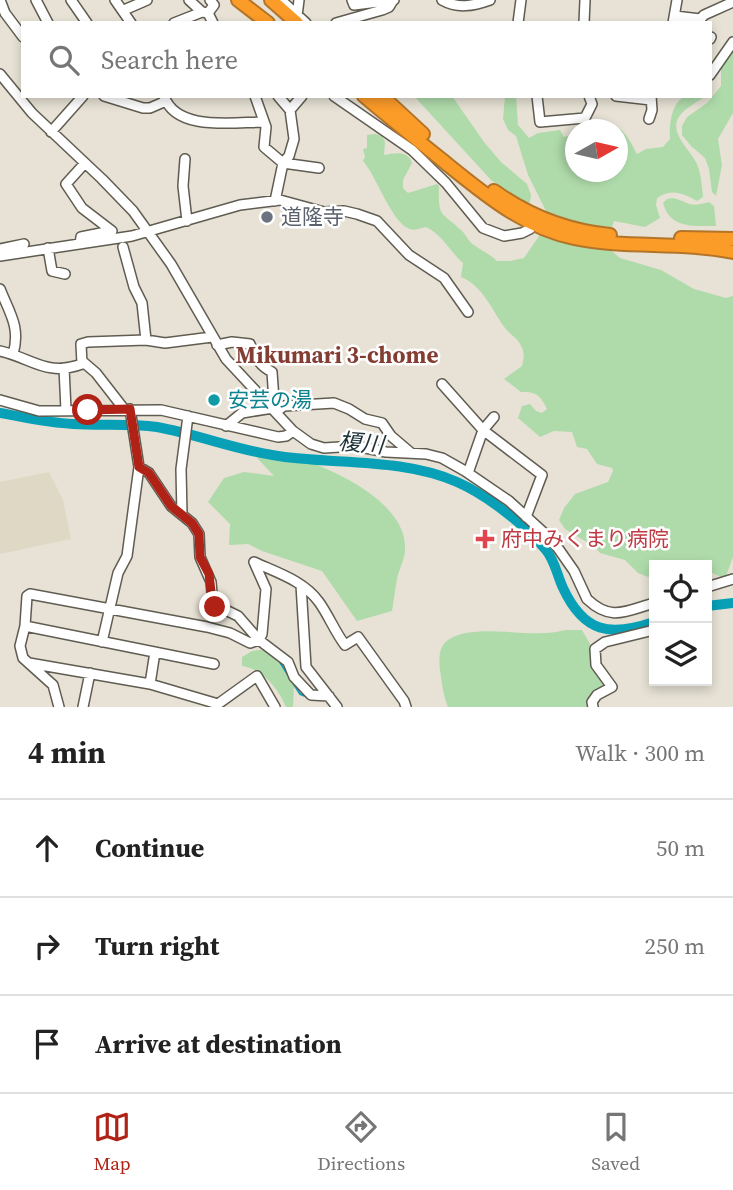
<!DOCTYPE html>
<meta charset="utf-8">
<style>
body{margin:0;font-family:"Source Serif 4","Noto Sans JP",serif;background:#f6f6f6;color:#222}
.controls{position:absolute;right:21px;bottom:21px;display:grid;overflow:hidden;border-radius:0px;box-shadow:0 4px 10px #0003}
.controls button{width:63px;height:63px;display:grid;place-items:center;padding:0;border:0;border-bottom:2px solid #e0e0e0;background:#fff;color:#222;font:35px sans-serif}
.compass{position:absolute;left:565px;top:119px;width:63px;height:63px;border-radius:50%;background:#fff;box-shadow:0 4px 10px #0003;rotate:82deg}
.stop{position:absolute;width:21px;height:21px;margin:-16px;border:5px solid #b02116;border-radius:50%;background:#fff}
.stop.end{background:#b02116;border-color:#fff;box-shadow:0 2px 7px #0008}
.list{margin:0;padding:0;list-style:none}
h2{display:flex;justify-content:space-between;align-items:center;height:91px;margin:0;padding:0 28px;font-size:30px}
h2 small{font-size:23px;font-weight:400;color:#767676}
.list li{display:grid;grid-template-columns:46px 1fr auto;gap:21px;align-items:center;box-sizing:border-box;height:98px;padding:0 28px;border-top:2px solid #e0e0e0}
.list b{display:block;font-size:26px;white-space:nowrap}
.list em{font-size:23px;font-style:normal;color:#767676}
.icon{flex:none;width:38px;height:38px;fill:none;stroke:currentColor;stroke-width:2;stroke-linecap:round;stroke-linejoin:round}
.map{position:relative;flex:none;width:733px;height:707px;overflow:hidden}
.search{position:absolute;background:#fff;box-shadow:0 4px 10px #0003;left:21px;right:21px;top:21px;height:77px;display:flex;align-items:center;gap:18px;box-sizing:border-box;padding:0 24px;border-radius:0px;color:#767676;font-size:26px}
.sheet{height:385px;background:#fff}
nav{display:flex;justify-content:space-around;align-items:center;box-sizing:border-box;height:98px;border-top:2px solid #e0e0e0;background:#fff;font-size:19px;color:#767676}
nav a{display:grid;justify-items:center;gap:4px}
nav .on{color:#b02116}
.map>svg:first-child{display:block}
.built{fill:#dfd8c4}
.green{fill:#afdbab}
.lines{fill:none;stroke-linecap:round;stroke-linejoin:round}
.stream{stroke:#08a0b7;stroke-width:2}
.river{stroke:#08a0b7;stroke-width:10}
.minor-casing{stroke:#605c51;stroke-width:12}
.highway-casing{stroke:#b47428;stroke-width:16}
.minor{stroke:#fff;stroke-width:9}
.highway{stroke:#fb9b28;stroke-width:12}
.route{stroke:#b02116;stroke-width:9}
.worship-dot{fill:#6b7280;stroke:#fff;stroke-width:2.5}
.culture-dot{fill:#0f9aa8;stroke:#fff;stroke-width:2.5}
.health-dot{fill:#e0444e;stroke:#fff;stroke-width:2.5}
.labels{text-anchor:middle;stroke-width:5;stroke-linejoin:round;paint-order:stroke}
.worship-label{font-size:21px;fill:#5b616d;stroke:#fff;text-anchor:start}
.culture-label{font-size:21px;fill:#0d838f;stroke:#fff;text-anchor:start}
.health-label{font-size:21px;fill:#be3a42;stroke:#fff;text-anchor:start}
.neighbourhood-label{font-size:23px;font-weight:bold;fill:#843d33;stroke:#fff}
.water-label{font-size:23px;font-style:italic;fill:#1e3438;stroke:#fff}
</style>
<div class="map">
<svg width="733" height="707" viewBox="0 0 733 707">
<rect width="100%" height="100%" fill="#e7e2d5"/>
<path class="built" d="M 49,472 L 63,500 L 71,539 L 0,554 L 0,482 Z"/>
<path class="green" d="M 733,46 L 733,113 L 718,139 L 722,165 L 716,196 L 712,192 L 709,169 L 705,158 L 691,146 L 682,135 L 682,126 L 687,117 L 707,103 L 721,86 L 721,68 Z
M 414,96 L 452,96 L 484,142 L 501,162 L 527,184 L 531,195 L 530,202 L 525,205 L 491,180 Z
M 505,96 L 516,96 L 518,125 L 529,138 L 538,133 L 560,130 L 564,137 L 575,134 L 576,172 L 618,172 L 618,130 L 585,129 L 589,123 C 618,120 625,130 637,154 L 646,149 L 663,147 L 670,139 C 669,126 671,100 687,96 C 692,95 700,96 705,96 C 698,102 689,106 683,112 C 664,130 690,148 697,164 C 701,175 702,185 703,197 L 697,201 C 683,193 672,188 657,198 L 656,205 L 660,218 L 645,227 L 614,221 L 611,230 L 573,223 L 548,215 L 528,175 L 516,136 L 508,130 L 503,119 Z
M 375,134 L 382,136 L 385,142 L 384,155 C 395,153 408,150 412,163 L 403,180 L 403,188 L 408,193 L 437,184 L 439,186 C 438,220 442,211 463,232 C 467,237 469,242 474,245 C 482,251 490,254 497,261 L 510,261 L 524,258 L 541,233 L 608,248 L 620,258 L 661,270 L 694,289 L 726,298 L 733,296 L 733,557 L 726,576 L 721,577 L 710,572 L 707,565 L 654,565 L 654,575 L 648,577 L 638,573 L 625,560 L 600,553 L 595,547 L 565,529 L 559,520 L 564,508 L 575,494 L 608,482 L 613,471 L 612,468 L 597,464 L 587,449 L 577,447 L 572,432 L 554,431 L 540,437 L 518,418 L 522,406 L 530,404 L 536,411 L 542,413 L 547,409 C 541,396 536,391 521,392 L 504,379 L 522,366 C 524,358 525,352 520,344 C 517,338 509,334 505,328 C 492,310 483,286 461,277 L 463,263 C 450,252 442,234 426,227 C 421,228 415,231 410,229 C 392,224 376,175 363,161 L 365,157 L 363,149 L 367,148 L 367,135 Z
M 673,198 C 692,203 687,208 709,202 L 714,206 L 716,226 C 694,226 670,229 663,203 L 667,199 Z
M 245,445 C 263,449 281,452 298,458 C 335,470 405,502 405,547 C 406,558 399,568 397,579 C 395,589 394,600 392,611 L 357,621 L 322,571 L 262,551 L 248,544 L 229,545 L 230,524 L 208,502 L 224,478 L 244,472 L 274,476 Z
M 566,630 L 582,630 L 611,680 L 589,702 L 590,707 L 448,707 C 443,695 442,683 440,670 C 439,660 438,647 448,640 C 470,624 518,635 544,633 C 552,633 559,631 566,630 Z
M 265,649 L 275,658 L 294,686 L 293,707 L 286,707 C 278,688 263,669 242,666 L 242,657 L 252,651 Z"/>
<g class="lines">
<path class="stream" d="M 211,607 L 213,611 L 227,615
M 279,661 L 300,694 L 310,698"/>
<path class="river" d="M 0,413 C 23,417 48,423 73,424 C 101,426 128,423 157,427 C 201,435 241,452 285,457 C 341,464 406,459 457,482 C 487,495 525,525 546,550 C 555,561 557,575 563,588 C 584,633 610,637 654,622
M 707,606 L 733,603"/>
<defs>
<path id="minor" d="M 0,0 L 5,13 L 23,37
M 36,0 L 48,23
M 71,0 L 87,23
M 115,0 L 131,23
M 189,0 L 202,12 L 208,13 L 213,23
M 281,0 L 306,23
M 352,0 L 354,5 L 394,0
M 442,0 C 458,9 473,6 490,0
M 124,10 L 147,0
M 208,13 L 214,5 L 210,0
M 297,16 L 299,0
M 675,16 L 700,19
M 174,23 L 202,12
M 336,23 L 382,10 L 389,7 L 392,2
M 518,23 L 521,0
M 584,23 L 585,0
M 673,23 L 677,0
M 697,23 L 704,15 L 733,2
M 710,39 L 711,37
M 0,74 L 32,113 L 102,179 L 133,211 L 171,264 L 226,359 L 293,431 L 311,444 L 324,448 L 355,446 L 386,452 L 426,454 L 442,458 L 465,471 L 509,501 L 553,541 L 574,571 L 587,599 C 611,622 626,611 654,603
M 710,75 L 733,42
M 104,96 L 143,108 L 150,108 L 166,101
M 164,96 C 176,132 234,122 263,122
M 255,96 L 266,127 L 264,147 L 283,163 L 319,168
M 334,96 L 412,150 L 446,183 L 483,228 L 504,236 L 522,233 L 530,229
M 537,96 L 540,122 L 585,118 L 592,104 L 589,96
M 616,96 L 651,100
M 290,110 L 302,96
M 649,119 L 652,110 L 651,96
M 51,132 L 83,96
M 185,159 L 183,186 L 187,221
M 85,163 L 66,184 L 82,208 L 112,231
M 275,201 L 283,163 L 289,156 L 294,139 L 290,110 L 278,96
M 80,244 L 81,237 L 111,231
M 123,247 L 134,287 L 142,303 L 146,340
M 48,248 L 52,271 L 65,274
M 0,249 L 24,244
M 0,256 L 132,236 L 240,205 L 280,200 L 324,212 L 344,211 L 357,214 L 377,221 L 409,255 L 444,278 L 468,312
M 0,289 C 9,312 21,327 13,354
M 217,345 L 232,342 L 250,344 C 254,357 260,366 272,372 L 274,400 L 270,405
M 0,351 C 32,358 46,377 82,364 L 81,344 L 88,342 L 146,340 L 165,343 L 212,337
M 82,361 L 96,373 L 124,409
M 64,368 L 66,410
M 442,384 L 483,430 L 542,475 L 526,517
M 0,400 L 39,411 L 161,410 L 278,437 L 286,436 L 293,431
M 276,412 L 284,406 L 334,403 L 349,409 L 365,419 L 382,423 L 391,436 L 411,453
M 226,426 L 242,413 L 273,408
M 139,467 L 149,473 L 171,506 L 192,523 L 199,534 L 200,557 L 211,582 L 213,604 L 238,616 L 259,640 L 288,662 L 294,677 L 311,695 L 329,696
M 468,473 L 483,430 L 494,417
M 182,515 L 181,469 L 188,416
M 301,585 L 306,667 L 337,707
M 707,587 L 733,579
M 25,626 L 214,664
M 259,640 L 262,634 L 266,589 L 254,562 C 278,573 304,581 319,602 C 329,616 335,632 345,645 L 358,637 L 404,701 L 406,707
M 102,642 L 118,573 L 127,556 L 139,467 L 130,409
M 29,663 L 150,684 L 218,704 L 257,676 L 275,707
M 150,684 L 155,652
M 59,707 L 53,685 L 23,658 L 20,646 L 25,626 L 27,596 L 30,594 L 207,627 L 230,633 L 250,643 L 259,640
M 83,707 L 90,673
M 593,707 L 592,702 L 597,695 L 612,687 L 596,665 L 595,649 L 605,642 L 654,630"/>
<path id="highway" d="M 238,0 L 268,23
M 271,0 L 297,23
M 364,96 C 390,118 416,139 442,160 C 483,193 522,227 574,238 C 626,249 681,241 733,252
M 382,96 L 423,134
M 494,191 C 529,216 568,231 610,235
M 681,238 L 733,239"/>
</defs>
<use href="#minor" class="minor-casing"/>
<use href="#highway" class="highway-casing"/>
<use href="#minor" class="minor"/>
<use href="#highway" class="highway"/>
</g>
<g class="lines">
<path class="route" d="M 88,410 L 130,409 L 139,467 L 149,473 L 171,506 L 192,523 L 199,534 L 200,557 L 209,574 L 212,600 L 215,607"/>
</g>
<circle class="worship-dot" cx="267" cy="217" r="7"/>
<circle class="culture-dot" cx="214" cy="400" r="7"/>
<path class="health-dot" d="M481.5 528.5h7v7h7v7h-7v7h-7v-7h-7v-7h7z"/>
<g class="labels">
<g class="worship-label">
<text x="281" y="224">道隆寺</text>
</g>
<g class="culture-label">
<text x="228" y="407">安芸の湯</text>
</g>
<g class="health-label">
<text x="501" y="546">府中みくまり病院</text>
</g>
<g class="neighbourhood-label">
<text x="337" y="363">Mikumari 3-chome</text>
</g>
<g class="water-label">
<text transform="translate(361 443) rotate(5)" y="8">榎川</text>
</g>
</g>
</svg>
<div class="controls">
<button><svg class="icon" aria-label="locate" viewBox="0 0 24 24"><circle cx="12" cy="12" r="6"/><path d="M12 2v4M12 18v4M2 12h4M18 12h4"/></svg></button>
<button><svg class="icon" aria-label="layers" viewBox="0 0 24 24"><path d="M12 4l9 5-9 5-9-5zM3 14l9 5 9-5"/></svg></button>
</div>
<svg class="compass" viewBox="-18 -18 36 36"><path d="M0-13l5 13h-10z" fill="#e53935"/><path d="M0 13l5-13h-10z" fill="#767676"/></svg>
<div class="stop" style="left:88px;top:410px"></div>
<div class="stop end" style="left:215px;top:607px"></div>
<div class="search"><svg class="icon" aria-label="search" viewBox="0 0 24 24"><circle cx="10" cy="10" r="6"/><path d="M15 15l6 6"/></svg>Search here</div>
</div>
<section class="sheet">
<h2>4 min<small>Walk · 300 m</small></h2>
<ul class="list">
<li><svg class="icon" aria-label="ahead" viewBox="0 0 24 24"><path d="M12 20V5M6 11l6-6 6 6"/></svg><div><b>Continue</b></div><em>50 m</em></li>
<li><svg class="icon" aria-label="right" viewBox="0 0 24 24"><path d="M7 20v-9h11M14 6l5 5-5 5"/></svg><div><b>Turn right</b></div><em>250 m</em></li>
<li><svg class="icon" aria-label="arrive" viewBox="0 0 24 24"><path d="M6 21V4h12l-3 4 3 4H6"/></svg><div><b>Arrive at destination</b></div></li>
</ul>
</section>
<nav>
<a class="on"><svg class="icon" aria-label="map" viewBox="0 0 24 24"><path d="M3 6l6-2 6 2 6-2v14l-6 2-6-2-6 2zM9 4v14M15 6v14"/></svg>Map</a>
<a><svg class="icon" aria-label="directions" viewBox="0 0 24 24"><path d="M12 3l9 9-9 9-9-9zM9 14v-3h6M13 9l2 2-2 2"/></svg>Directions</a>
<a><svg class="icon" aria-label="saved" viewBox="0 0 24 24"><path d="M7 4h10v16l-5-4-5 4z"/></svg>Saved</a>
</nav>
